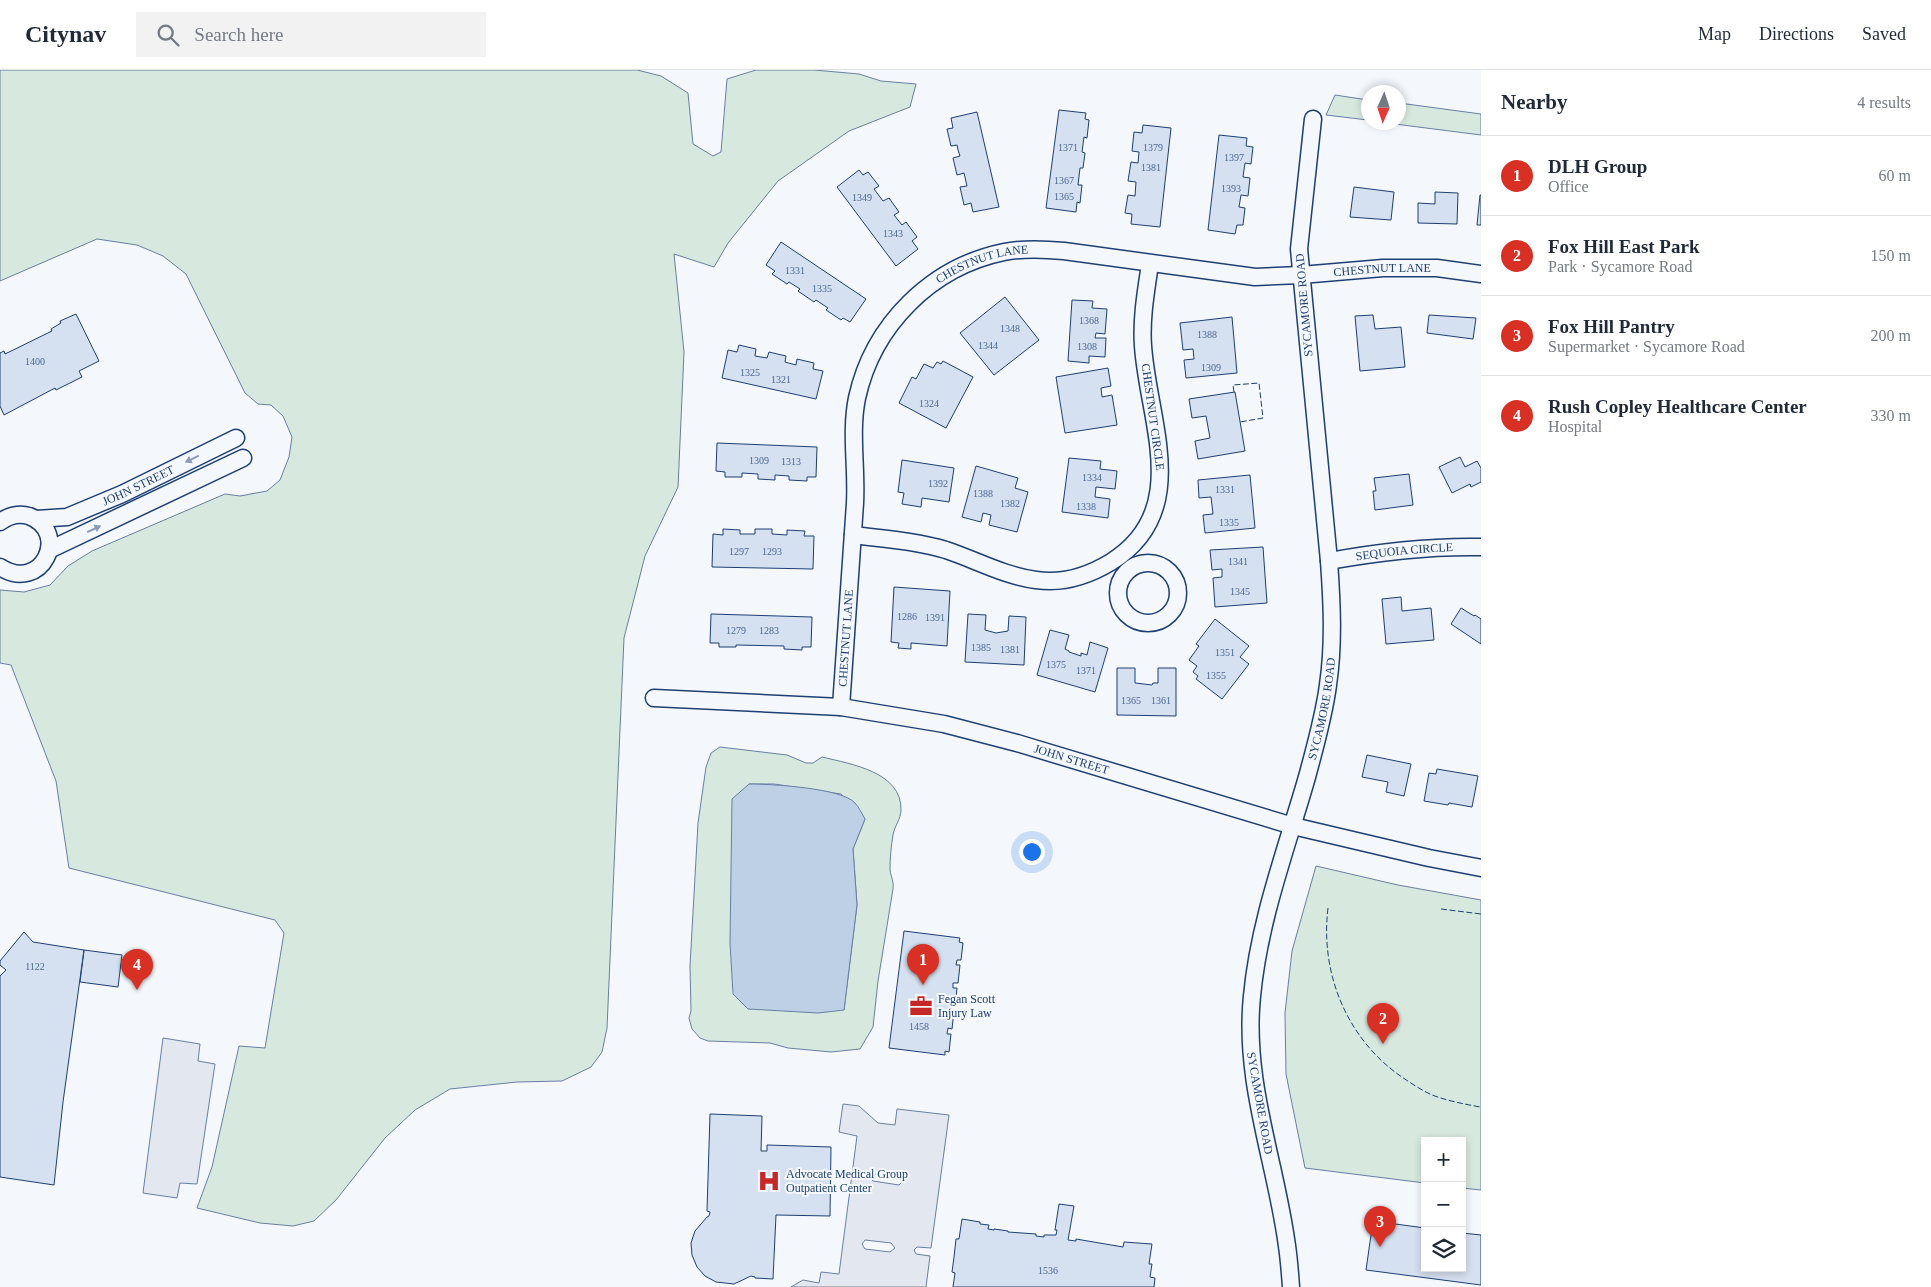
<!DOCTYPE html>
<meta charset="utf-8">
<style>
body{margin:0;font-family:"Times New Roman",serif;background:#f2f2f3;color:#1f2937}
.controls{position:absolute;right:15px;bottom:15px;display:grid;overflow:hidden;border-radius:0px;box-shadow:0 2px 8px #0003}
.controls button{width:45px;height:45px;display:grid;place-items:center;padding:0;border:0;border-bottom:1px solid #e0e1e3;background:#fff;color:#1f2937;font:25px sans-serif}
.compass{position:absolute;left:1361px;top:15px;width:45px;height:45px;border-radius:50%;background:#fff;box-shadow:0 2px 8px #0003;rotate:183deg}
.you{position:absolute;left:1031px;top:781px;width:18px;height:18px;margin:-12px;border:4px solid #fff;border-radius:50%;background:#1a73e8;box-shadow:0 0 0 8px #1a73e833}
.badge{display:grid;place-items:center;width:32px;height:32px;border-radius:50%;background:#d93025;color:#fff;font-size:16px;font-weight:700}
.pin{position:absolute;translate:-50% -41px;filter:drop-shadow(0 1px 2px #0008)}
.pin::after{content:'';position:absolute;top:26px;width:18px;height:15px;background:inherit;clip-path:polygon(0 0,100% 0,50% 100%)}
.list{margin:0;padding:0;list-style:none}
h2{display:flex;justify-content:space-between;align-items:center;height:65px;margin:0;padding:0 20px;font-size:21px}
h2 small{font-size:16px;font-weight:400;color:#747a83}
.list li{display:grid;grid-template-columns:32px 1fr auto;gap:15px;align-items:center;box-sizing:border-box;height:80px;padding:0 20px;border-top:1px solid #e0e1e3}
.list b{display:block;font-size:19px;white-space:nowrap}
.list p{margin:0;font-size:16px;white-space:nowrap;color:#747a83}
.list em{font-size:16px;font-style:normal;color:#747a83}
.icon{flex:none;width:28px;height:28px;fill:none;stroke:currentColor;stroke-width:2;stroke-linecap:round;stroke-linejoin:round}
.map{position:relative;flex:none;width:1481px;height:1217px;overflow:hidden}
header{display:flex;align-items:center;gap:30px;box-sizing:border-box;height:70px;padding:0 25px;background:#fff;border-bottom:1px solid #e0e1e3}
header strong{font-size:24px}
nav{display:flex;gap:28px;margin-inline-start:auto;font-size:18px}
.search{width:350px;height:45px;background:#f2f2f3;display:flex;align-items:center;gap:12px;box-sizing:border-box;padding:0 18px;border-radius:0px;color:#747a83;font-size:19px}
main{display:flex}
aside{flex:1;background:#fff}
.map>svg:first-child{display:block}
.green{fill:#d7e8df;stroke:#687fa3;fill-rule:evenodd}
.parking{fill:#e3e8f0;stroke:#687fa3;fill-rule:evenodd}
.water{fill:#bed0e5;stroke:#687fa3}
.building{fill:#d5e0f0;stroke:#1d3f73}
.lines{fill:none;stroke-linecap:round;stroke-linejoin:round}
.minor-casing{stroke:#1d3f73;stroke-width:19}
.minor{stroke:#f4f7fb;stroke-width:16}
.fence{stroke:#1d3f73;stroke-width:1;stroke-dasharray:6 2.5;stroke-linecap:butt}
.oneway{fill:#889bb7}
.labels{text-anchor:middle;stroke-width:4;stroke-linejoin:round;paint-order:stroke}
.number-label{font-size:10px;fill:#4b6792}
.street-label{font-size:12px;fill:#1d3f73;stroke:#f4f7fb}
.poi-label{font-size:12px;fill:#1d3f73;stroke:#f4f7fb;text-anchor:start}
</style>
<header>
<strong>Citynav</strong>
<div class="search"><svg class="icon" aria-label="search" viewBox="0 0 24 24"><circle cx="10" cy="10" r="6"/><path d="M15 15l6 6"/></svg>Search here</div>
<nav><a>Map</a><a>Directions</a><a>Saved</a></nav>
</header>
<main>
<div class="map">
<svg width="1481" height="1217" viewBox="0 0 1481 1217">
<rect width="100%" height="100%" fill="#f4f7fb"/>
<path class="green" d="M 0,0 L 637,0 L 661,6 L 688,23 L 693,74 L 713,86 L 721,82 L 727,9 L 756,0 L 814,0 L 859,4 L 881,11 L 916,14 L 910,37 L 849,61 L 778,111 L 728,173 L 714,197 L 674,184 L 684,282 L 678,417 L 645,486 L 624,568 L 607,958 L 602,982 L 591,997 L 562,1011 L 517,1012 L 450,1019 L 415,1040 L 385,1068 L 336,1130 L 314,1151 L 293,1156 L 260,1153 L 197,1138 L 212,1097 L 239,976 L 265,978 L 284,863 L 275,850 L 69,798 L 56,711 L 11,595 L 0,593 L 0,520 L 24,522 L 50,515 L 68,496 L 92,481 L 225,424 L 240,426 L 267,421 L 280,410 L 289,387 L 292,367 L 283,346 L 271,335 L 258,334 L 245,323 L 186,204 L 163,186 L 137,175 L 97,169 L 0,211 Z
M 1335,25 L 1368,30 L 1368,50 L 1326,45 Z
M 1399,33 L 1481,44 L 1481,65 L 1387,53 L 1398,52 Z
M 720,677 L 787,685 L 806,693 L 813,693 L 822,687 C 851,694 902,702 901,740 C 901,749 894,757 893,765 C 891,776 890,789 890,800 C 891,807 894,811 893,819 L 878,911 L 873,957 L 860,979 L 831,982 L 788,978 L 770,973 L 708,971 L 700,968 L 692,959 L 689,948 L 691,941 L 690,896 L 698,753 L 706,697 L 711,683 ZM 749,714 L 774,714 L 841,724 L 865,749 L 853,779 L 857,835 L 844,940 Z
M 1316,796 L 1398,815 L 1481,830 L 1481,1120 L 1462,1118 L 1462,1071 L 1425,1071 L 1425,1113 L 1305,1098 L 1286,1004 L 1285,943 L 1292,881 Z"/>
<path class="parking" d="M 163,968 L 200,974 L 198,991 L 215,994 L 197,1114 L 180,1113 L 177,1128 L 143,1123 Z
M 843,1034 L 859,1036 L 878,1053 L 895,1055 L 897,1039 L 949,1045 L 931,1178 L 917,1177 L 914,1180 L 916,1184 L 930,1186 L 926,1217 L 791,1217 L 803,1210 L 819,1213 L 821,1202 L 839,1204 L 857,1066 L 839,1062 ZM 874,1104 L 900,1107 L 903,1111 L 899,1115 L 873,1111 L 870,1107 ZM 865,1170 L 891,1173 L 895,1178 L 890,1182 L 865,1179 L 862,1174 Z"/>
<path class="water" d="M 749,714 C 771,714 842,718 855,733 C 859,737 862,744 865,749 L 853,779 L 857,835 L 844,940 L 818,943 L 748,939 L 733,924 L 730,873 L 732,729 Z"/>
<path class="building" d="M 1059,40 L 1086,43 L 1085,49 L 1089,50 L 1087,68 L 1084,67 L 1082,82 L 1085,83 L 1083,98 L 1080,98 L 1078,115 L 1082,115 L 1080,133 L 1077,132 L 1076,142 L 1046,138 Z
M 977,42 L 999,137 L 973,142 L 971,133 L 964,135 L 960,117 L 967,116 L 964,103 L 957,105 L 953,88 L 960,86 L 958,80 L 957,75 L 951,76 L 947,59 L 953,58 L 951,48 Z
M 1143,55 L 1171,58 L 1160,157 L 1131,154 L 1132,144 L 1125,143 L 1128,125 L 1135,126 L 1136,112 L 1128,111 L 1131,92 L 1138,93 L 1139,82 L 1132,81 L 1134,62 L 1142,63 Z
M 1219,65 L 1247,68 L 1246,76 L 1253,77 L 1251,94 L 1245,93 L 1243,107 L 1250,108 L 1248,126 L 1241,125 L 1239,137 L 1245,138 L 1243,155 L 1237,155 L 1235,164 L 1208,160 Z
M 859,100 L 863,105 L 868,102 L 879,116 L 874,119 L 883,131 L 889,128 L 899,142 L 894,145 L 902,155 L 906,152 L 917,167 L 912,171 L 918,179 L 896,196 L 837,117 Z
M 1354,117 L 1394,122 L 1391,150 L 1350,147 Z
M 1435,122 L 1458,123 L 1457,154 L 1418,153 L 1418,133 L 1435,134 Z
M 1480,125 L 1481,125 L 1481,155 L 1477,155 Z
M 781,172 L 866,229 L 850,252 L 843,248 L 841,250 L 826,240 L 828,238 L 816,230 L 814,232 L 798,221 L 800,219 L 789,212 L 787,214 L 772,204 L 775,201 L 766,195 Z
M 1005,227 L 1039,270 L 994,305 L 960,263 Z
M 1072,230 L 1093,231 L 1092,238 L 1107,239 L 1105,264 L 1096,263 L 1095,268 L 1106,268 L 1105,287 L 1089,286 L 1089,293 L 1068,291 Z
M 76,244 L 99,291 L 79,301 L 82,307 L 56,320 L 55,318 L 4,345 L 0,336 L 0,283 L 4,281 L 5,284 L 52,261 L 51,259 L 61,253 L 60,251 Z
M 1373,245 L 1375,259 L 1401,257 L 1405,297 L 1360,301 L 1355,246 Z
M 1429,245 L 1476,248 L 1473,269 L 1427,263 Z
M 1232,247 L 1237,303 L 1186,308 L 1184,290 L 1194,289 L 1193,279 L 1183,280 L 1180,253 Z
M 739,275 L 756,279 L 755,286 L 767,288 L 769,282 L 786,286 L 785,292 L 796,295 L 797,289 L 814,293 L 813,299 L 823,301 L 816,329 L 722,308 L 728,280 L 737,282 Z
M 943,291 L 973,307 L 946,358 L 899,333 L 912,307 L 916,309 L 924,294 L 933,298 L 937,292 L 941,294 Z
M 1108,298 L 1111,316 L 1101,318 L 1102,327 L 1112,325 L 1117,355 L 1065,363 L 1056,307 Z
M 1235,322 L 1245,381 L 1198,389 L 1195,371 L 1210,368 L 1206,346 L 1192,348 L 1189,329 Z
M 717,373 L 817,377 L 816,407 L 807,407 L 807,411 L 789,410 L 789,406 L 775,405 L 775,410 L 758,409 L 758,404 L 742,403 L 742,407 L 725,407 L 725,402 L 716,401 Z
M 1460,387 L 1465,397 L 1477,391 L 1481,398 L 1481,412 L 1471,417 L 1470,414 L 1452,423 L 1439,397 Z
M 1069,388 L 1101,391 L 1100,399 L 1117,401 L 1115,419 L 1096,417 L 1095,427 L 1110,429 L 1108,448 L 1062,442 Z
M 902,390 L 954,398 L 949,432 L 922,428 L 921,437 L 902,434 L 904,423 L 898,422 Z
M 976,396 L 1018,408 L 1015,418 L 1028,422 L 1017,462 L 989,455 L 991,445 L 983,443 L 981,452 L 962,447 Z
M 1409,404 L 1413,435 L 1375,440 L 1373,421 L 1376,421 L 1374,408 Z
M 1250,405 L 1255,458 L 1205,463 L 1203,445 L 1213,444 L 1211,427 L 1199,428 L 1198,410 Z
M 723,459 L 740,460 L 740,464 L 755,464 L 755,459 L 772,459 L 772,464 L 787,465 L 787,460 L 805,461 L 804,466 L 814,466 L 813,499 L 712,497 L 713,464 L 723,465 Z
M 1263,477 L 1267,533 L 1215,537 L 1213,508 L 1222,507 L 1222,499 L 1212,500 L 1210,480 Z
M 894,517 L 950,521 L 947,576 L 911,573 L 911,579 L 898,578 L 899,573 L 891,572 Z
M 1401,527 L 1402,541 L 1431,538 L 1434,570 L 1386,574 L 1382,529 Z
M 1461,538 L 1474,546 L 1475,545 L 1481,549 L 1481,574 L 1451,554 Z
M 711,544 L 812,547 L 811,577 L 802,577 L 802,580 L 784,579 L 784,576 L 736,575 L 736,577 L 719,577 L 719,573 L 710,573 Z
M 968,544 L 986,545 L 985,560 L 996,563 L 1008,561 L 1009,546 L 1026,547 L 1024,595 L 965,592 Z
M 1215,549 L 1249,576 L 1240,587 L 1249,594 L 1222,629 L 1196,609 L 1198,606 L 1193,602 L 1197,596 L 1189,590 L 1199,576 L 1196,574 Z
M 1050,560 L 1069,565 L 1065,579 L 1069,581 L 1069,582 L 1081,586 L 1081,583 L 1087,585 L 1090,572 L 1108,578 L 1095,622 L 1037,605 Z
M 1117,598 L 1135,598 L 1135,613 L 1152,615 L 1153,613 L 1158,613 L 1158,598 L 1176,598 L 1176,646 L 1117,645 Z
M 1367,685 L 1411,694 L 1404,726 L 1386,722 L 1388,712 L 1362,707 Z
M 1437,699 L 1478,706 L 1472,737 L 1449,733 L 1448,735 L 1424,731 L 1429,703 L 1436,704 Z
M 904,861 L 960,868 L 959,872 L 963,873 L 961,890 L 957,890 L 956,895 L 960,895 L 958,913 L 953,913 L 953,918 L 957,918 L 955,936 L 951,935 L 950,941 L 954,941 L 952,959 L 948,958 L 947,964 L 951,964 L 949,982 L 945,981 L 945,985 L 889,978 Z
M 24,862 L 33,872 L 84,880 L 63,1032 L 54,1115 L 0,1107 L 0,906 L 6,900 L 0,895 L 0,891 Z
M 84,880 L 122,885 L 118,917 L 80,912 Z
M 710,1044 L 762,1046 L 761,1081 L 767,1081 L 767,1075 L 831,1077 L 830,1146 L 776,1145 L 773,1209 L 755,1208 L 755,1207 L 751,1206 L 734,1214 L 716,1212 L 705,1206 L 697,1197 L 692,1185 L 691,1173 L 695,1161 L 707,1147 L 709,1146 L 710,1142 L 707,1141 Z
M 1059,1134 L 1074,1136 L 1068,1170 L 1076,1171 L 1076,1169 L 1123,1177 L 1124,1172 L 1152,1174 L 1149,1194 L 1152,1194 L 1150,1207 L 1155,1208 L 1154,1217 L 953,1217 L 955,1203 L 952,1202 L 954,1187 L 956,1169 L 959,1169 L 962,1149 L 980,1152 L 980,1154 L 989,1155 L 988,1159 L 994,1160 L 994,1159 L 1008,1161 L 1008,1162 L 1036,1164 L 1036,1166 L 1044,1167 L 1044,1165 L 1056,1165 L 1057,1160 L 1055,1160 Z
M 1373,1151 L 1425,1158 L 1425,1198 L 1462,1198 L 1462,1163 L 1481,1165 L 1481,1215 L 1366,1200 Z"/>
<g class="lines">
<defs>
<g id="minor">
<path id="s1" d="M 36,449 L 67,447 L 122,424 L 236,368"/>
<path d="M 0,452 C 8,446 19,443 29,446 C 71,462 42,524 0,497"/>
<path d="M 853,465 C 884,469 916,471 946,480 C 976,490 1005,506 1036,510 C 1063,514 1088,506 1111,492 C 1193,441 1148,351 1143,276 C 1141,249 1146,221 1150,194"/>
<path d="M 49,480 L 243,388"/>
<path id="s2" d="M 1329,491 C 1378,482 1430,476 1481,477"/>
<circle cx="1148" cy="523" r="30"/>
<path id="s3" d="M 654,628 L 841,637 L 944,654 L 1017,673 L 1293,756 L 1429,788 L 1481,798"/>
<path id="s4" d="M 841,637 C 846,569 850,501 855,433 C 857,399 850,362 857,328 C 873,255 931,197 1004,182 C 1024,178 1044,179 1064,181 L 1255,207 L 1301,205 L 1383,198 L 1437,198 L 1481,204"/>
<path id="s5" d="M 1291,1217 C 1290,1203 1289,1189 1287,1176 C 1276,1092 1243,1012 1252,926 C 1259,851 1286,780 1307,707 C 1315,677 1324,646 1328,615 C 1334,574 1332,533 1329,491 L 1299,179 L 1313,49"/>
</g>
</defs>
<use href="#minor" class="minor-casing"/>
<use href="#minor" class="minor"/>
<path class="fence" d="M 1234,322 L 1233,315 L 1259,313 L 1263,348 L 1240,352
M 1328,838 C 1320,902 1346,967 1399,1005 C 1409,1012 1421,1020 1432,1025 C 1448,1031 1464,1034 1480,1037
M 1441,839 L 1481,844"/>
</g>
<defs><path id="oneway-solid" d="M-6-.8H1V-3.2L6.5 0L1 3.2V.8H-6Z" transform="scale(1.25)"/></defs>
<g class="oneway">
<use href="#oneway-solid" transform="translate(192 389) rotate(154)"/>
<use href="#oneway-solid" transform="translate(94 459) rotate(-25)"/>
</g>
<defs>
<symbol id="office-bare" viewBox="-9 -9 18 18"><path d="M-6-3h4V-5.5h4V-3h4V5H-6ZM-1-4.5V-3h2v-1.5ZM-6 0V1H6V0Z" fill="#c62828" stroke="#f4f7fb" stroke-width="2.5" paint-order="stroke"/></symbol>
<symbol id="hospital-bare" viewBox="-9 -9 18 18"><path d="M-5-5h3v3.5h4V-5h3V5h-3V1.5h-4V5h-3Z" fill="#c62828" stroke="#f4f7fb" stroke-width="2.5" paint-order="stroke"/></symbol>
</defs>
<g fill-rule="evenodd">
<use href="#office-bare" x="905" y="920" width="32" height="32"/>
<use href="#hospital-bare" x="753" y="1095" width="32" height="32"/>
</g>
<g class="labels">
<g class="number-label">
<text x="1068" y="81">1371</text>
<text x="1153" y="81">1379</text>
<text x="1234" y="91">1397</text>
<text x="1151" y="101">1381</text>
<text x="1064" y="114">1367</text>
<text x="1231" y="122">1393</text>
<text x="1064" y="130">1365</text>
<text x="862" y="131">1349</text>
<text x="893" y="167">1343</text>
<text x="795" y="204">1331</text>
<text x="822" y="222">1335</text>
<text x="1089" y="254">1368</text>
<text x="1010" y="262">1348</text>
<text x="1207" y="268">1388</text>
<text x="988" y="279">1344</text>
<text x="1087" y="280">1308</text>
<text x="35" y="295">1400</text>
<text x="1211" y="301">1309</text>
<text x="750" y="306">1325</text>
<text x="781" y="313">1321</text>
<text x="929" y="337">1324</text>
<text x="759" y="394">1309</text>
<text x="791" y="395">1313</text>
<text x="1092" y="411">1334</text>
<text x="938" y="417">1392</text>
<text x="1225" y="423">1331</text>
<text x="983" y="427">1388</text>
<text x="1010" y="437">1382</text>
<text x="1086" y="440">1338</text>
<text x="1229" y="456">1335</text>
<text x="739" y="485">1297</text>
<text x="772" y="485">1293</text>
<text x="1238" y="495">1341</text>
<text x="1240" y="525">1345</text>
<text x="907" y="550">1286</text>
<text x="935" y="551">1391</text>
<text x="736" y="564">1279</text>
<text x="769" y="564">1283</text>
<text x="981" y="581">1385</text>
<text x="1010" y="583">1381</text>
<text x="1225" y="586">1351</text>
<text x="1056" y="598">1375</text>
<text x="1086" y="604">1371</text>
<text x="1216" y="609">1355</text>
<text x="1131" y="634">1365</text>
<text x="1161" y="634">1361</text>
<text x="35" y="900">1122</text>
<text x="919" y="960">1458</text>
<text x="1048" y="1204">1536</text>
</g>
<g class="street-label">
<text dy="4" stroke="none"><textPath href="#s4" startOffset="504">CHESTNUT LANE</textPath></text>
<text dy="4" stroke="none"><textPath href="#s4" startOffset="909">CHESTNUT LANE</textPath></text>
<text transform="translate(1304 235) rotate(-95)" y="4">SYCAMORE ROAD</text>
<text transform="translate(1153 347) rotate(82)" y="4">CHESTNUT CIRCLE</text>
<text dy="4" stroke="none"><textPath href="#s1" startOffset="109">JOHN STREET</textPath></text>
<text dy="4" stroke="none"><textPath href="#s2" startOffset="76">SEQUOIA CIRCLE</textPath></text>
<text dy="4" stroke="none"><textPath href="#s4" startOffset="69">CHESTNUT LANE</textPath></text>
<text dy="4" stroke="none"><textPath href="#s5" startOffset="591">SYCAMORE ROAD</textPath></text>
<text dy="4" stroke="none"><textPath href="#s3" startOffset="424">JOHN STREET</textPath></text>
<text transform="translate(1260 1033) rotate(80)" y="4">SYCAMORE ROAD</text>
</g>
<g class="poi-label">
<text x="938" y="933">Fegan Scott<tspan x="938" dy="14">Injury Law</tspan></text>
<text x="786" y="1108">Advocate Medical Group<tspan x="786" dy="14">Outpatient Center</tspan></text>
</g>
</g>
</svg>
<div class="controls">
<button>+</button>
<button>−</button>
<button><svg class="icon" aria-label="layers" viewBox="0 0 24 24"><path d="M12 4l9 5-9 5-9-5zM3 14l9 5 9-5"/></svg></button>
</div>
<svg class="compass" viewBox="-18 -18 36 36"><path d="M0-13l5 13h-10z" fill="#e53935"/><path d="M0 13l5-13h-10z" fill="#747a83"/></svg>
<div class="you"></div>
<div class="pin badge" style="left:923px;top:915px">1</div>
<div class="pin badge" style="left:1383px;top:974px">2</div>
<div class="pin badge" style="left:1380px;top:1177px">3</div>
<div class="pin badge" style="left:137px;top:920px">4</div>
</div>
<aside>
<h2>Nearby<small>4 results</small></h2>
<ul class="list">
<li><span class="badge">1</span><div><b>DLH Group</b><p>Office</p></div><em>60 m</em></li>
<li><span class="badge">2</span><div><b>Fox Hill East Park</b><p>Park · Sycamore Road</p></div><em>150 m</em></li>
<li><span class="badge">3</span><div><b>Fox Hill Pantry</b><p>Supermarket · Sycamore Road</p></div><em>200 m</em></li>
<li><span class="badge">4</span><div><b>Rush Copley Healthcare Center</b><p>Hospital</p></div><em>330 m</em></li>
</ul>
</aside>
</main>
